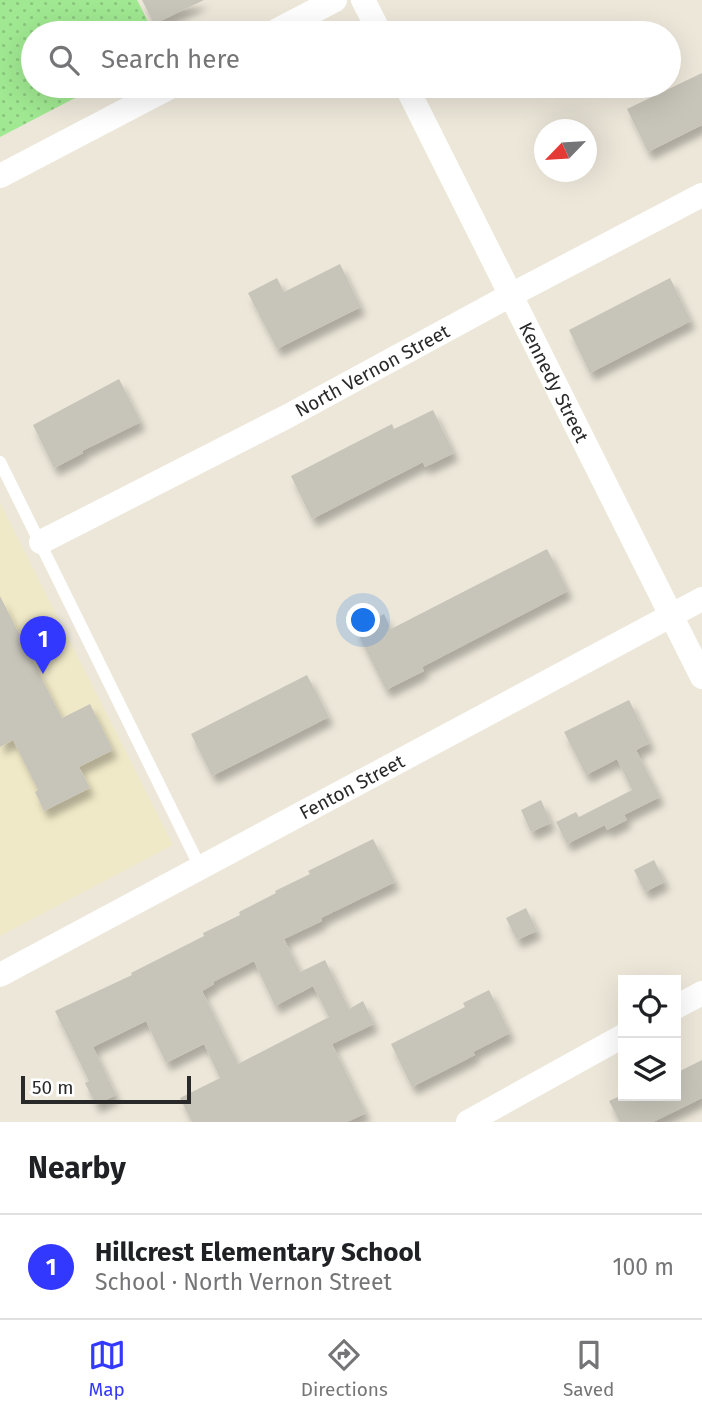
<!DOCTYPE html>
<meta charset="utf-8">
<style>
body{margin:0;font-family:"Fira Sans",sans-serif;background:#f2f2f2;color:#202124}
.controls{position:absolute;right:21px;bottom:21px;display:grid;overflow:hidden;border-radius:0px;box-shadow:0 7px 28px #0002}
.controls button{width:63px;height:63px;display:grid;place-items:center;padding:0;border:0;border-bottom:2px solid #e0e0e0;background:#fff;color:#202124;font:35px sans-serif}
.compass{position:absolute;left:534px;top:119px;width:63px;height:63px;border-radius:50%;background:#fff;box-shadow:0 7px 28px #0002;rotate:245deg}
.scale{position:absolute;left:21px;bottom:18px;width:170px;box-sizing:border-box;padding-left:7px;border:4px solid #292929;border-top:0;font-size:19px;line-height:24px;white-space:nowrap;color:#292929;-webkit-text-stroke:5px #fff;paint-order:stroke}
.you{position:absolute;left:364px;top:621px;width:24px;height:24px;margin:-18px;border:5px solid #fff;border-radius:50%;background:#1a73e8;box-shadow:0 0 0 10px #1a73e833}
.badge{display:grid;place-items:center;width:46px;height:46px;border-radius:50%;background:#3338ff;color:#fff;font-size:23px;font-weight:700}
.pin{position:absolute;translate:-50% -58px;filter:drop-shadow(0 2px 4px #0008)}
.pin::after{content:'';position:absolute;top:37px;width:24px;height:21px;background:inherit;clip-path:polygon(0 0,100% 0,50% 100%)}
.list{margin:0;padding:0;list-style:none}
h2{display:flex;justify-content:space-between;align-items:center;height:91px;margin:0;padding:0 28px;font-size:30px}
h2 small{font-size:23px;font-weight:400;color:#757577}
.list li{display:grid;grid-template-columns:46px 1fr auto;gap:21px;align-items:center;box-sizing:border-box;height:105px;padding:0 28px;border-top:2px solid #e0e0e0}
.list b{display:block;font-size:26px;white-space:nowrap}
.list p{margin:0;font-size:23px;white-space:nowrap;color:#757577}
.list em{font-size:23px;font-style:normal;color:#757577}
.icon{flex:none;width:38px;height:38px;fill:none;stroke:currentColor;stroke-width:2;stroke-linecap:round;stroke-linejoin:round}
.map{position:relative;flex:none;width:702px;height:1122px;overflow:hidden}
.search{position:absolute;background:#fff;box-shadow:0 7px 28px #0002;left:21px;right:21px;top:21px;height:77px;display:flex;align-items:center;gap:18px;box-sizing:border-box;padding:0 24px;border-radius:38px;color:#757577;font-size:26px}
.sheet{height:196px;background:#fff}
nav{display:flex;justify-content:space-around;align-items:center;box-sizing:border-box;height:98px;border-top:2px solid #e0e0e0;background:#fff;font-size:19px;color:#757577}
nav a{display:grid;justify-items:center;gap:4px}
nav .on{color:#3338ff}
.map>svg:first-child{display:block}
.education{fill:#f0e9c7}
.park{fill:url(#park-dots)}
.building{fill:#c7c4b9;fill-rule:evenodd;filter:url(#shadow)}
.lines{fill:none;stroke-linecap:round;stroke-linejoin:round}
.lane{stroke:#fff;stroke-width:12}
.street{stroke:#fff;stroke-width:24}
.labels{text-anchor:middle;stroke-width:5;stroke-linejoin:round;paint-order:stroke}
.street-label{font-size:19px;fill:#292929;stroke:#fff}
</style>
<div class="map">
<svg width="702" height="1122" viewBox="0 0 702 1122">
<defs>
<pattern id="park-dots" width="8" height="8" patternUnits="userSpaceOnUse" patternTransform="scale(1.75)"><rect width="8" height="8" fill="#a0e891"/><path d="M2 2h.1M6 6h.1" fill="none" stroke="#8ac77d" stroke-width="1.8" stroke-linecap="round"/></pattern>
<filter id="shadow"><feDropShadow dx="4.5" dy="8" stdDeviation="3.5" flood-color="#0004"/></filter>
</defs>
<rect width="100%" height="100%" fill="#ece7d9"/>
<path class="education" d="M 0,503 L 173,845 L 0,936 Z"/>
<path class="park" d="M 0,0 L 137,0 L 154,33 L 33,33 L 33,86 L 98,86 L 0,137 Z"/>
<path class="building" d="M 142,0 L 204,0 L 154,24 Z
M 702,73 L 702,125 L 648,152 L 627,109 Z
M 340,264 L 361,307 L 277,349 L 248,293 L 277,278 L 284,292 Z
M 670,278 L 691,321 L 590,373 L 569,330 Z
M 119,379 L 141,422 L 82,451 L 83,453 L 54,468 L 33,425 Z
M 433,410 L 454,453 L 425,467 L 423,462 L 312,519 L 291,476 L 392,424 L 394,429 Z
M 547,549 L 568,591 L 422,667 L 424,671 L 386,690 L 355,628 L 384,614 L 391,629 Z
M 0,596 L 62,718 L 90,704 L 113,750 L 79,767 L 90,788 L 44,811 L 35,792 L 38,790 L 13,740 L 0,747 Z
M 307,675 L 329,717 L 212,776 L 191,734 Z
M 629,700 L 650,743 L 636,750 L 660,797 L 624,815 L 627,820 L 607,830 L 605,825 L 567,844 L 556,822 L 576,812 L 579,817 L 632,790 L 617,759 L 586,775 L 564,732 Z
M 541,800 L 551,823 L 531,832 L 521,810 Z
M 373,839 L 395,882 L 321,918 L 322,921 L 284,939 L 300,972 L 325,960 L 349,1009 L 363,1001 L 374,1024 L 332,1044 L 366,1113 L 347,1122 L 192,1122 L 180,1098 L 220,1078 L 204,1044 L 166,1063 L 146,1021 L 93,1047 L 116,1095 L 96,1105 L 85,1083 L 89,1081 L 55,1011 L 132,975 L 131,973 L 204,936 L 203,933 L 240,915 L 239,912 L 276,893 L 275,891 L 310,874 L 308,871 ZM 254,961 L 275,1006 L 313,986 L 329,1017 L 238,1064 L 202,991 L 214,984 L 213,982 Z
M 654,860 L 665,882 L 645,892 L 634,870 Z
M 526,908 L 537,931 L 517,940 L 506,918 Z
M 489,990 L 510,1033 L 473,1052 L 475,1055 L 412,1087 L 391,1044 L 465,1007 L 463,1003 Z
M 702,1060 L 702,1098 L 653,1122 L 620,1122 L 609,1101 L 620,1096 L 676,1096 L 676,1073 Z"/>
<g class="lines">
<path class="lane" d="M 0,462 L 200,867"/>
<g class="street">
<path d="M 363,0 L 380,33"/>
<path d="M 272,33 L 335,0"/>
<path id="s1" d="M 406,86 L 702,677"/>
<path d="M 0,176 L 172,86"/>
<path id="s2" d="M 41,542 L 288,416 L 509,296 L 702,195"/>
<path id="s3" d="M 0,975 L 702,599"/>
<path d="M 676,1007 L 702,993"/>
<path d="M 468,1122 L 623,1036"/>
</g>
</g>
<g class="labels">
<g class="street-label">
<text dy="7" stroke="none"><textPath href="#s2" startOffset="373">North Vernon Street</textPath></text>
<text dy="7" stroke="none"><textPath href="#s1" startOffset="331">Kennedy Street</textPath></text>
<text dy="7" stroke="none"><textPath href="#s3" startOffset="399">Fenton Street</textPath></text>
</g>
</g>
</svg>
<div class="controls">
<button><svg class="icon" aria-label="locate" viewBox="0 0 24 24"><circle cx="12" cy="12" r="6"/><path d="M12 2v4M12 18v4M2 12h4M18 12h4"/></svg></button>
<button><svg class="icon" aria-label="layers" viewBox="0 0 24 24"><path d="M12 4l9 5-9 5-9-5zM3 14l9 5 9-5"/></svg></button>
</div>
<svg class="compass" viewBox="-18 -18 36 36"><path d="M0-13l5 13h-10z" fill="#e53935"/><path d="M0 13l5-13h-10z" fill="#757577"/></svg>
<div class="scale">50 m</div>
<div class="you"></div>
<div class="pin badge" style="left:43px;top:674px">1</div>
<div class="search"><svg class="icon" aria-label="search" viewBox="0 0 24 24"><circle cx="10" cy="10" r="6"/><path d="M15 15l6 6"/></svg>Search here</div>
</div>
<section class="sheet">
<h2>Nearby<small></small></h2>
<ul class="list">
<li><span class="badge">1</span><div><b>Hillcrest Elementary School</b><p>School · North Vernon Street</p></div><em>100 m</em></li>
</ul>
</section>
<nav>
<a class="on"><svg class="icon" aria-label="map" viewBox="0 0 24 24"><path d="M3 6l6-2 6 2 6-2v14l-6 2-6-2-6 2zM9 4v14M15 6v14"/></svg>Map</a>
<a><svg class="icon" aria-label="directions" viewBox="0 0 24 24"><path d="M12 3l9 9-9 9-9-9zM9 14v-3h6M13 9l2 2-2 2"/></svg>Directions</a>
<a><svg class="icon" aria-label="saved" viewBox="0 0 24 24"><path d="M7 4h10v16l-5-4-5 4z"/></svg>Saved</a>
</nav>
